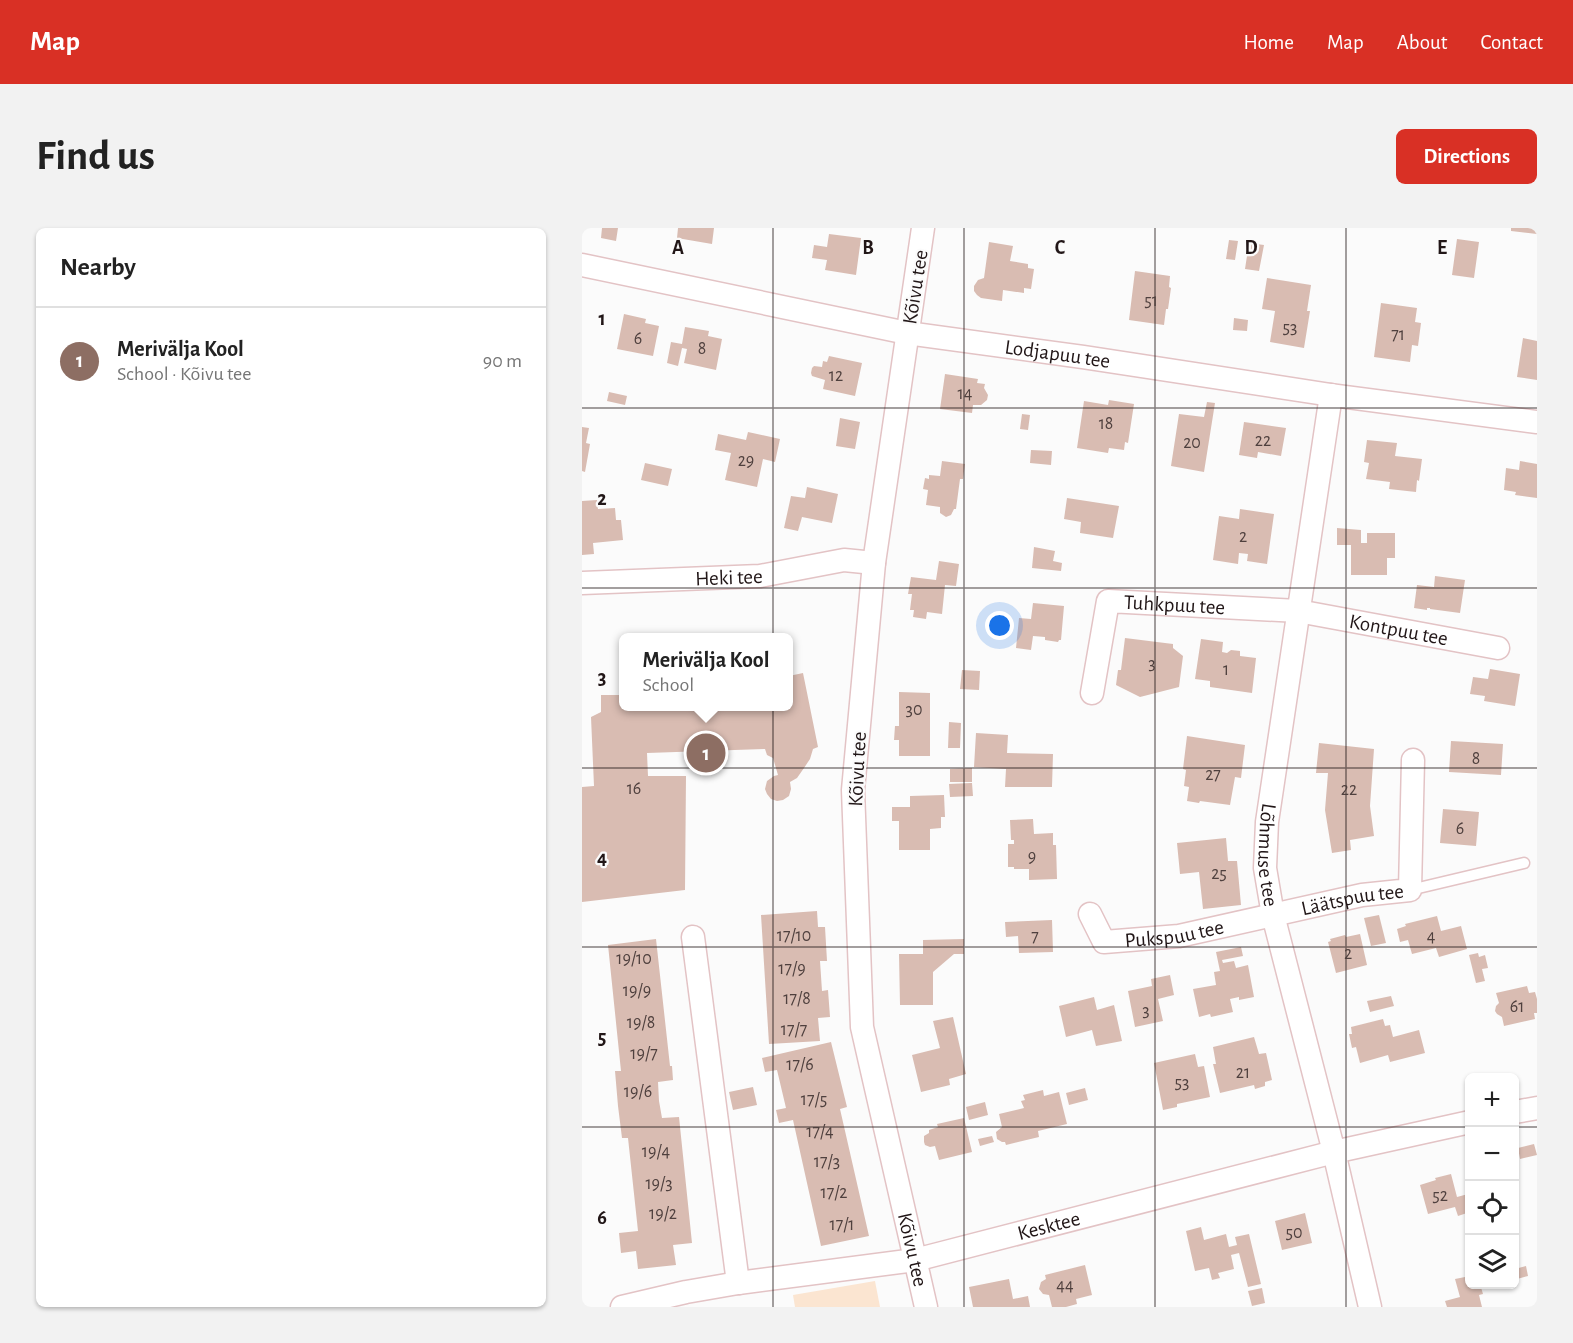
<!DOCTYPE html>
<meta charset="utf-8">
<style>
body{margin:0;font-family:"Alegreya Sans",sans-serif;background:#f2f2f2;color:#222}
.controls{position:absolute;right:18px;bottom:18px;display:grid;overflow:hidden;border-radius:9px;box-shadow:0 2px 4px #0004}
.controls button{width:54px;height:54px;display:grid;place-items:center;padding:0;border:0;border-bottom:2px solid #e0e0e0;background:#fff;color:#222;font:30px sans-serif}
.you{position:absolute;left:418px;top:398px;width:21px;height:21px;margin:-15px;border:4px solid #fff;border-radius:50%;background:#1a73e8;box-shadow:0 0 0 9px #1a73e833}
.badge{display:grid;place-items:center;width:39px;height:39px;border-radius:50%;background:#d93025;color:#fff;font-size:20px;font-weight:700}
.pin{position:absolute;translate:-50% -50%;border:3px solid #fff;box-shadow:0 2px 6px #0006}
.popup{position:absolute;left:37px;top:405px;width:174px;height:78px;box-sizing:border-box;display:grid;place-content:center;border-radius:9px;background:#fff;filter:drop-shadow(0 2px 4px #0005);font-size:20px;white-space:nowrap;color:#767676}
.popup b{font-size:22px;color:#222}
.popup::after{content:'';position:absolute;left:50%;top:100%;margin-left:-12px;border:12px solid transparent;border-top-color:#fff}
.list{margin:0;padding:0;list-style:none}
h2{display:flex;justify-content:space-between;align-items:center;height:78px;margin:0;padding:0 24px;font-size:26px}
h2 small{font-size:20px;font-weight:400;color:#767676}
.list li{display:grid;grid-template-columns:39px 1fr auto;gap:18px;align-items:center;box-sizing:border-box;height:108px;padding:0 24px;border-top:2px solid #e0e0e0}
.list b{display:block;font-size:22px;white-space:nowrap}
.list p{margin:0;font-size:20px;white-space:nowrap;color:#767676}
.list em{font-size:20px;font-style:normal;color:#767676}
.icon{flex:none;width:33px;height:33px;fill:none;stroke:currentColor;stroke-width:2;stroke-linecap:round;stroke-linejoin:round}
.map{position:relative;flex:none;width:955px;height:1079px;overflow:hidden;border-radius:9px}
header{display:flex;align-items:center;gap:36px;box-sizing:border-box;height:84px;padding:0 30px;background:#d93025;color:#fff}
header strong{font-size:28px}
nav{display:flex;gap:33px;margin-inline-start:auto;font-size:21px}
.intro{display:flex;align-items:center;justify-content:space-between;box-sizing:border-box;height:144px;padding:0 36px}
h1{margin:0;font-size:42px}
.button{padding:15px 27px;border-radius:9px;background:#d93025;color:#fff;font-size:21px;font-weight:700}
main{display:flex;gap:36px;padding:0 36px}
aside{flex:1;background:#fff;border-radius:9px;box-shadow:0 2px 4px #0004}
.map>svg:first-child{display:block}
.green{fill:#fbe5d1}
.building{fill:#d9bcb2}
.lines{fill:none;stroke-linecap:round;stroke-linejoin:round}
.lane-casing{stroke:#e3c3c5;stroke-width:13}
.street-casing{stroke:#e3c3c5;stroke-width:25}
.lane{stroke:#fff;stroke-width:10}
.street{stroke:#fff;stroke-width:22}
.grid{fill:none;stroke:#211617;stroke-width:1.5;stroke-opacity:0.55}
.labels{text-anchor:middle;stroke-width:4.5;stroke-linejoin:round;paint-order:stroke}
.number-label{font-size:18px;fill:#4f403e}
.street-label{font-size:21px;fill:#211617;stroke:#fbfbfb}
.grid-label{font-size:20px;text-anchor:middle;font-weight:bold;fill:#211617;stroke:#fbfbfb;stroke-width:4.5;stroke-linejoin:round;paint-order:stroke}
</style>
<header>
<strong>Map</strong>
<nav><a>Home</a><a>Map</a><a>About</a><a>Contact</a></nav>
</header>
<div class="intro"><h1>Find us</h1><a class="button">Directions</a></div>
<main>
<aside>
<h2>Nearby<small></small></h2>
<ul class="list">
<li><span class="badge" style="background:#8d6e63">1</span><div><b>Merivälja Kool</b><p>School · Kõivu tee</p></div><em>90 m</em></li>
</ul>
</aside>
<div class="map">
<svg width="955" height="1079" viewBox="0 0 955 1079">
<rect width="100%" height="100%" fill="#fbfbfb"/>
<path class="green" d="M 293,1053 L 298,1079 L 213,1079 L 211,1067 Z"/>
<path class="building" d="M 20,0 L 36,0 L 34,13 L 19,10 Z
M 96,0 L 132,0 L 130,16 L 95,10 Z
M 929,0 L 955,0 L 955,6 L 929,3 Z
M 247,6 L 279,10 L 274,47 L 243,42 L 245,32 L 230,30 L 232,17 L 245,19 Z
M 875,11 L 897,14 L 892,50 L 870,47 Z
M 647,12 L 656,13 L 653,32 L 644,31 Z
M 407,14 L 431,18 L 428,33 L 446,36 L 446,40 L 452,41 L 449,61 L 442,60 L 442,65 L 421,62 L 420,73 L 399,70 L 395,67 L 392,63 L 392,58 L 396,52 L 402,50 Z
M 667,15 L 682,17 L 677,43 L 663,41 Z
M 553,43 L 588,48 L 587,59 L 589,60 L 586,81 L 584,81 L 582,97 L 547,92 Z
M 685,50 L 729,57 L 725,83 L 728,83 L 722,120 L 688,114 L 693,83 L 680,81 Z
M 799,75 L 835,80 L 833,94 L 839,95 L 836,118 L 830,117 L 828,134 L 792,129 Z
M 42,86 L 64,91 L 63,95 L 77,98 L 71,128 L 35,121 Z
M 652,90 L 666,92 L 665,103 L 651,102 Z
M 103,99 L 127,103 L 126,108 L 140,111 L 134,142 L 102,135 L 105,121 L 100,120 L 96,138 L 85,135 L 89,114 L 100,116 Z
M 941,110 L 955,113 L 955,152 L 935,149 Z
M 247,128 L 280,135 L 273,168 L 241,161 L 243,152 L 230,148 L 229,145 L 230,140 L 232,138 L 240,139 L 241,133 L 245,134 Z
M 363,146 L 396,151 L 395,155 L 403,156 L 402,160 L 406,167 L 405,172 L 399,177 L 391,177 L 390,185 L 358,181 Z
M 27,164 L 45,168 L 43,177 L 25,173 Z
M 527,172 L 552,176 L 546,215 L 543,214 L 542,222 L 527,220 L 526,225 L 495,220 L 502,173 L 526,177 Z
M 625,174 L 633,175 L 622,244 L 589,238 L 597,186 L 622,189 Z
M 440,186 L 448,187 L 446,202 L 438,201 Z
M 258,190 L 278,194 L 273,221 L 254,218 Z
M 662,194 L 704,200 L 699,228 L 676,224 L 675,230 L 657,227 Z
M 0,199 L 7,200 L 4,215 L 8,216 L 3,244 L 0,243 Z
M 166,204 L 198,211 L 193,234 L 181,231 L 175,259 L 143,252 L 149,225 L 133,222 L 136,206 L 164,212 Z
M 785,212 L 815,215 L 813,228 L 840,231 L 837,253 L 835,252 L 834,264 L 807,261 L 808,254 L 784,251 L 787,235 L 782,234 Z
M 449,222 L 470,223 L 469,237 L 448,235 Z
M 360,233 L 383,236 L 381,251 L 378,251 L 374,281 L 372,281 L 369,287 L 364,289 L 358,285 L 358,279 L 344,277 L 346,262 L 341,261 L 343,250 L 347,251 L 347,247 L 358,248 Z
M 938,233 L 955,236 L 955,270 L 933,267 L 934,264 L 922,262 L 924,240 L 937,242 Z
M 63,235 L 90,241 L 86,258 L 59,252 Z
M 225,259 L 256,266 L 250,295 L 220,289 L 216,303 L 202,300 L 209,268 L 223,270 Z
M 485,270 L 537,278 L 531,310 L 498,305 L 499,294 L 482,291 Z
M 15,272 L 16,281 L 33,280 L 34,292 L 39,292 L 41,312 L 11,315 L 12,326 L 0,327 L 0,273 Z
M 658,281 L 692,286 L 685,336 L 665,333 L 666,326 L 657,325 L 656,336 L 631,332 L 637,288 L 657,291 Z
M 755,300 L 779,302 L 779,315 L 785,315 L 785,305 L 813,305 L 813,330 L 805,330 L 805,347 L 769,347 L 769,317 L 755,317 Z
M 452,319 L 473,323 L 471,333 L 480,335 L 479,343 L 450,340 Z
M 357,333 L 377,336 L 374,358 L 363,357 L 360,386 L 345,384 L 344,391 L 331,389 L 332,382 L 328,382 L 330,366 L 326,366 L 329,349 L 354,352 Z
M 853,348 L 883,352 L 878,385 L 848,381 L 848,380 L 845,380 L 845,382 L 832,380 L 835,357 L 852,359 Z
M 451,375 L 482,378 L 479,412 L 477,412 L 476,414 L 463,412 L 463,409 L 451,408 L 449,422 L 434,420 L 437,390 L 449,391 Z
M 543,410 L 591,416 L 591,420 L 601,428 L 597,459 L 558,469 L 534,457 L 536,442 L 539,442 Z
M 619,411 L 641,414 L 640,424 L 645,425 L 649,422 L 658,423 L 658,428 L 674,430 L 670,465 L 628,459 L 628,453 L 613,451 Z
M 908,441 L 938,446 L 933,478 L 902,473 L 903,468 L 888,466 L 891,449 L 906,451 Z
M 380,442 L 398,443 L 397,462 L 378,461 Z
M 221,445 L 236,519 L 231,521 L 228,531 L 222,540 L 215,550 L 208,554 L 209,561 L 207,568 L 201,572 L 195,573 L 189,571 L 185,566 L 183,561 L 185,553 L 192,548 L 196,547 L 191,530 L 185,527 L 183,521 L 65,525 L 66,548 L 104,548 L 103,662 L 0,674 L 0,559 L 12,558 L 9,489 L 19,484 L 19,467 L 42,467 L 42,478 L 207,478 L 207,448 Z
M 317,464 L 348,465 L 348,528 L 317,528 L 317,512 L 312,512 L 313,498 L 317,498 Z
M 367,494 L 379,495 L 378,520 L 366,520 Z
M 394,505 L 426,507 L 425,525 L 471,526 L 470,559 L 423,559 L 424,541 L 392,539 Z
M 605,508 L 663,517 L 659,550 L 653,549 L 648,577 L 618,573 L 617,575 L 605,573 L 607,559 L 602,558 L 604,542 L 601,541 Z
M 869,513 L 921,516 L 919,547 L 867,544 Z
M 737,515 L 792,521 L 788,578 L 792,608 L 768,612 L 769,622 L 750,625 L 743,582 L 746,545 L 734,545 Z
M 390,540 L 390,554 L 368,554 L 368,541 Z
M 389,555 L 390,555 L 391,568 L 368,569 L 367,556 Z
M 362,567 L 363,589 L 359,589 L 359,600 L 348,601 L 348,622 L 317,622 L 317,593 L 310,593 L 310,579 L 328,579 L 328,568 Z
M 861,581 L 897,584 L 894,618 L 858,615 Z
M 451,591 L 452,606 L 471,605 L 471,617 L 474,617 L 475,651 L 447,652 L 447,641 L 432,641 L 432,639 L 426,639 L 426,616 L 432,616 L 432,612 L 429,612 L 428,592 Z
M 644,610 L 646,633 L 655,633 L 659,677 L 621,681 L 617,644 L 598,646 L 595,615 Z
M 235,683 L 236,699 L 243,699 L 245,733 L 238,733 L 240,763 L 246,762 L 248,789 L 236,790 L 238,813 L 187,816 L 179,687 Z
M 797,687 L 804,715 L 789,718 L 782,690 Z
M 855,688 L 859,703 L 879,698 L 885,721 L 857,729 L 854,720 L 830,726 L 826,712 L 818,714 L 815,701 L 824,698 L 823,696 Z
M 470,692 L 471,724 L 437,725 L 436,708 L 424,709 L 423,694 Z
M 778,706 L 785,737 L 754,745 L 746,714 L 749,713 L 748,711 L 763,707 L 764,709 Z
M 74,711 L 88,838 L 90,838 L 91,852 L 76,854 L 77,873 L 80,890 L 97,889 L 110,1015 L 91,1017 L 94,1037 L 56,1041 L 54,1023 L 39,1025 L 37,1005 L 56,1003 L 46,910 L 40,910 L 36,878 L 33,843 L 39,843 L 26,717 Z
M 382,711 L 382,726 L 372,726 L 351,744 L 351,777 L 318,777 L 317,726 L 341,726 L 341,712 Z
M 659,719 L 661,728 L 640,732 L 641,735 L 652,733 L 654,740 L 666,737 L 672,769 L 657,772 L 657,769 L 648,771 L 651,784 L 629,789 L 628,786 L 617,789 L 611,761 L 634,757 L 632,744 L 638,743 L 634,724 Z
M 896,725 L 897,729 L 903,727 L 906,740 L 900,741 L 903,753 L 894,755 L 887,727 Z
M 588,747 L 592,767 L 576,771 L 581,793 L 553,799 L 546,763 L 570,758 L 569,751 Z
M 945,758 L 947,765 L 953,764 L 955,771 L 955,785 L 952,785 L 953,791 L 922,798 L 920,789 L 915,786 L 913,783 L 914,778 L 917,775 L 914,765 Z
M 809,768 L 812,778 L 788,784 L 785,773 Z
M 512,769 L 515,782 L 532,777 L 540,813 L 514,818 L 510,802 L 484,809 L 477,778 Z
M 371,789 L 384,846 L 367,851 L 368,857 L 339,864 L 330,827 L 358,820 L 351,793 Z
M 801,791 L 803,798 L 808,797 L 811,809 L 837,802 L 843,825 L 808,834 L 806,827 L 778,835 L 774,819 L 770,820 L 767,806 L 770,806 L 769,799 Z
M 672,809 L 677,826 L 684,825 L 690,852 L 683,854 L 683,858 L 673,861 L 672,857 L 638,865 L 631,836 L 634,836 L 631,819 Z
M 249,814 L 265,879 L 258,881 L 287,1008 L 239,1018 L 211,892 L 197,895 L 194,882 L 204,880 L 195,842 L 183,844 L 180,830 Z
M 613,826 L 616,839 L 622,838 L 628,869 L 595,876 L 595,879 L 581,882 L 572,835 Z
M 171,859 L 175,877 L 151,882 L 147,864 Z
M 503,860 L 506,872 L 487,877 L 484,865 Z
M 461,862 L 462,868 L 477,864 L 485,896 L 456,903 L 457,909 L 424,917 L 423,914 L 420,914 L 415,911 L 414,904 L 420,899 L 417,886 L 442,880 L 439,873 L 443,872 L 441,867 Z
M 403,874 L 406,887 L 387,892 L 384,879 Z
M 382,890 L 390,924 L 357,932 L 353,918 L 348,919 L 343,917 L 342,914 L 342,908 L 347,905 L 347,902 L 356,899 L 355,896 Z
M 410,908 L 412,914 L 398,918 L 396,911 Z
M 952,916 L 955,927 L 938,931 L 936,920 Z
M 869,946 L 875,969 L 886,966 L 888,984 L 876,988 L 873,979 L 846,986 L 838,957 L 854,952 L 853,950 Z
M 723,985 L 730,1015 L 700,1022 L 693,993 Z
M 619,999 L 622,1012 L 644,1006 L 647,1019 L 655,1017 L 653,1009 L 667,1006 L 679,1056 L 666,1059 L 657,1025 L 649,1027 L 652,1041 L 636,1045 L 638,1050 L 630,1052 L 627,1040 L 613,1043 L 604,1003 Z
M 503,1037 L 510,1067 L 494,1071 L 495,1076 L 484,1079 L 470,1079 L 467,1067 L 461,1066 L 457,1061 L 459,1054 L 464,1051 L 463,1047 Z
M 944,1038 L 946,1048 L 935,1051 L 933,1041 Z
M 888,1048 L 888,1056 L 898,1056 L 901,1066 L 897,1067 L 900,1079 L 865,1079 L 863,1073 L 878,1069 L 873,1051 Z
M 427,1051 L 431,1071 L 446,1068 L 448,1079 L 391,1079 L 387,1059 Z
M 680,1060 L 683,1075 L 670,1078 L 666,1063 Z"/>
<g class="lines">
<defs>
<path id="lane" d="M 828,662 L 942,635"/>
<g id="street">
<path id="s1" d="M 341,0 L 292,335 L 271,562 L 280,799 L 344,1079"/>
<path id="s2" d="M 0,37 L 325,105 L 501,129 L 749,167 L 955,194"/>
<path id="s3" d="M 749,167 L 685,594 L 683,640 L 691,687 L 752,924 L 788,1079"/>
<path id="s4" d="M 0,355 L 178,348 L 262,332 L 292,335"/>
<path id="s5" d="M 510,465 L 526,373 L 716,383 L 916,420"/>
<path id="s6" d="M 508,686 L 522,714 L 597,708 L 780,667 L 828,662 L 831,532"/>
<path d="M 111,709 L 156,1055"/>
<path d="M 933,884 L 955,880"/>
<path id="s7" d="M 40,1079 L 104,1064 L 156,1055 L 333,1032 L 752,924 L 888,894"/>
</g>
</defs>
<use href="#lane" class="lane-casing"/>
<use href="#street" class="street-casing"/>
<use href="#lane" class="lane"/>
<use href="#street" class="street"/>
</g>
<path class="grid" d="M 191,0 L 191,1079M 382,0 L 382,1079M 573,0 L 573,1079M 764,0 L 764,1079M 0,180 L 955,180M 0,360 L 955,360M 0,540 L 955,540M 0,719 L 955,719M 0,899 L 888,899M 933,899 L 955,899"/>
<g class="labels">
<g class="number-label">
<text x="569" y="78">51</text>
<text x="708" y="105">53</text>
<text x="816" y="112">71</text>
<text x="56" y="116">6</text>
<text x="120" y="126">8</text>
<text x="254" y="153">12</text>
<text x="383" y="171">14</text>
<text x="524" y="201">18</text>
<text x="681" y="218">22</text>
<text x="610" y="220">20</text>
<text x="164" y="238">29</text>
<text x="661" y="314">2</text>
<text x="570" y="441">3</text>
<text x="644" y="447">1</text>
<text x="332" y="487">30</text>
<text x="894" y="536">8</text>
<text x="631" y="552">27</text>
<text x="52" y="566">16</text>
<text x="767" y="567">22</text>
<text x="878" y="606">6</text>
<text x="450" y="634">9</text>
<text x="637" y="651">25</text>
<text x="212" y="713">17/10</text>
<text x="453" y="714">7</text>
<text x="849" y="714">4</text>
<text x="766" y="731">2</text>
<text x="52" y="736">19/10</text>
<text x="210" y="746">17/9</text>
<text x="55" y="768">19/9</text>
<text x="215" y="776">17/8</text>
<text x="935" y="784">61</text>
<text x="564" y="788">3</text>
<text x="59" y="800">19/8</text>
<text x="212" y="807">17/7</text>
<text x="62" y="831">19/7</text>
<text x="218" y="842">17/6</text>
<text x="661" y="850">21</text>
<text x="600" y="860">53</text>
<text x="56" y="869">19/6</text>
<text x="232" y="877">17/5</text>
<text x="238" y="909">17/4</text>
<text x="74" y="929">19/4</text>
<text x="245" y="939">17/3</text>
<text x="77" y="961">19/3</text>
<text x="252" y="970">17/2</text>
<text x="858" y="973">52</text>
<text x="81" y="991">19/2</text>
<text x="260" y="1002">17/1</text>
<text x="712" y="1010">50</text>
<text x="483" y="1063">44</text>
</g>
<g class="street-label">
<text transform="translate(333 59) rotate(-81)" y="7">Kõivu tee</text>
<text dy="7" stroke="none"><textPath href="#s2" startOffset="484">Lodjapuu tee</textPath></text>
<text dy="7" stroke="none"><textPath href="#s4" startOffset="147">Heki tee</textPath></text>
<text dy="7" stroke="none"><textPath href="#s5" startOffset="160">Tuhkpuu tee</textPath></text>
<text dy="7" stroke="none"><textPath href="#s5" startOffset="386">Kontpuu tee</textPath></text>
<text transform="translate(275 541) rotate(-87)" y="7">Kõivu tee</text>
<text dy="7" stroke="none"><textPath href="#s3" startOffset="465">Lõhmuse tee</textPath></text>
<text dy="7" stroke="none"><textPath href="#s6" startOffset="284">Läätspuu tee</textPath></text>
<text dy="7" stroke="none"><textPath href="#s6" startOffset="102">Pukspuu tee</textPath></text>
<text dy="7" stroke="none"><textPath href="#s7" startOffset="435">Kesktee</textPath></text>
<text dy="7" stroke="none"><textPath href="#s1" startOffset="1032">Kõivu tee</textPath></text>
</g>
</g>
<g class="grid-label">
<text x="96" y="26">A</text>
<text x="286" y="26">B</text>
<text x="478" y="26">C</text>
<text x="669" y="26">D</text>
<text x="860" y="26">E</text>
<text x="20" y="97">1</text>
<text x="20" y="277">2</text>
<text x="20" y="456">3</text>
<text x="20" y="636">4</text>
<text x="20" y="816">5</text>
<text x="20" y="996">6</text>
</g>
</svg>
<div class="controls">
<button>+</button>
<button>−</button>
<button><svg class="icon" aria-label="locate" viewBox="0 0 24 24"><circle cx="12" cy="12" r="6"/><path d="M12 2v4M12 18v4M2 12h4M18 12h4"/></svg></button>
<button><svg class="icon" aria-label="layers" viewBox="0 0 24 24"><path d="M12 4l9 5-9 5-9-5zM3 14l9 5 9-5"/></svg></button>
</div>
<div class="you"></div>
<div class="pin badge" style="left:124px;top:525px;background:#8d6e63">1</div>
<div class="popup"><b>Merivälja Kool</b>School</div>
</div>
</main>
